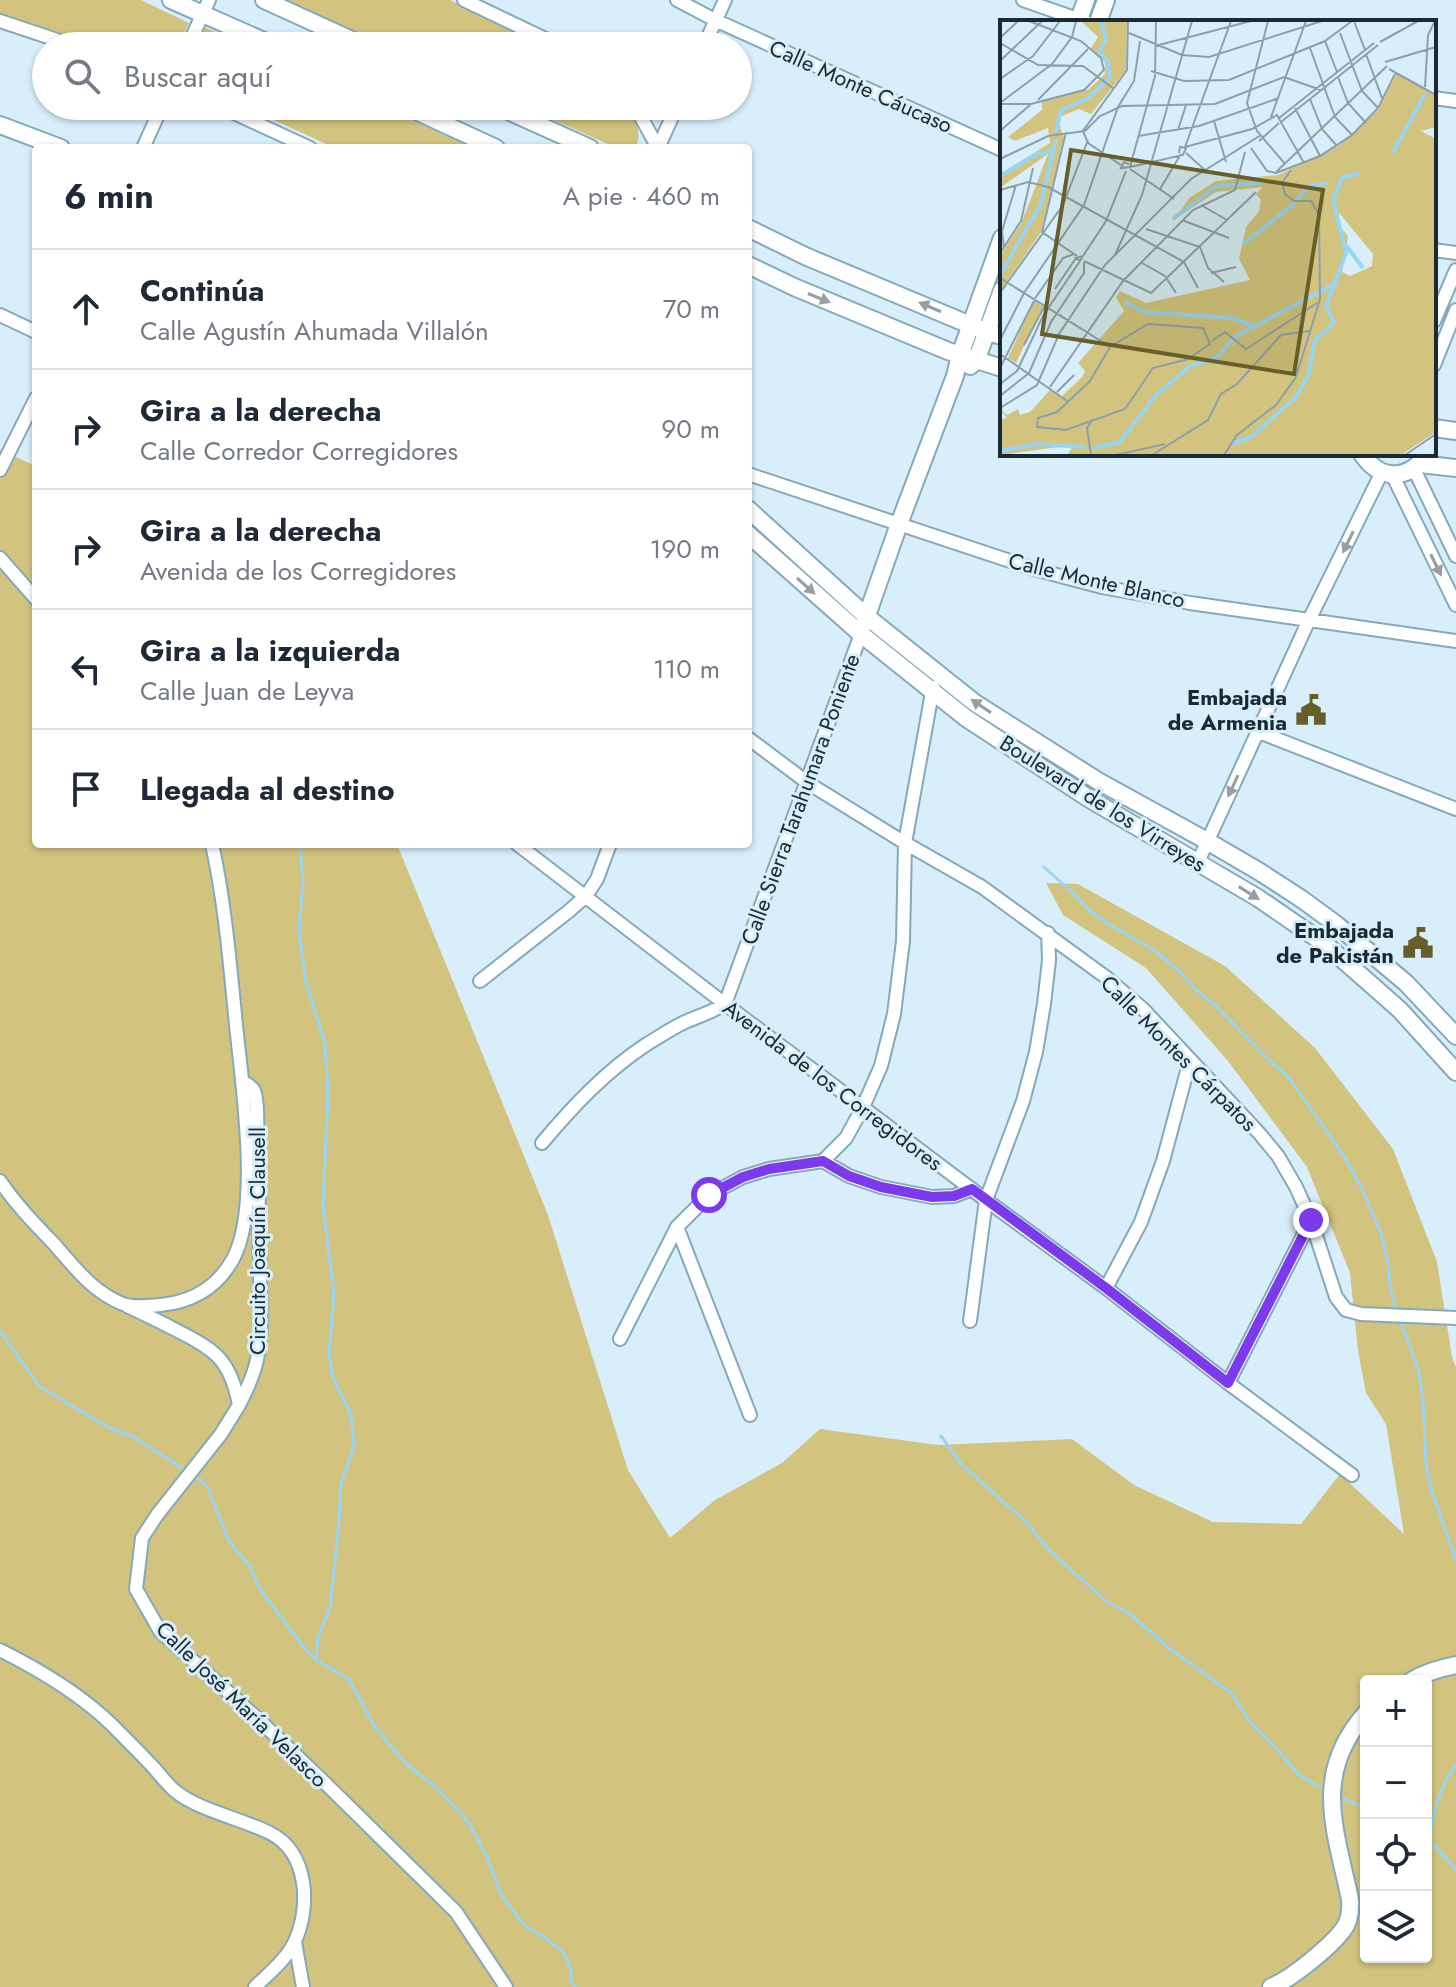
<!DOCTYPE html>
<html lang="es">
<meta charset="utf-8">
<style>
body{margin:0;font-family:Jost,sans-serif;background:#f6f6f7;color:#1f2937}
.controls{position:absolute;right:24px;bottom:24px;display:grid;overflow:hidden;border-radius:8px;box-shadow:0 2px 6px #0004}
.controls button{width:72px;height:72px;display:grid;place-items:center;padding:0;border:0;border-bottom:2px solid #e0e1e3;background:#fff;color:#1f2937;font:40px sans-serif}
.stop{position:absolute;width:24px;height:24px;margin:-18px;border:6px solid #7c3aed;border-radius:50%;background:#fff}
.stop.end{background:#7c3aed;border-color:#fff;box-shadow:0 2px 8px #0008}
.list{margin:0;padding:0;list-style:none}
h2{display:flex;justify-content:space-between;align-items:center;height:104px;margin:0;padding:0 32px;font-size:34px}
h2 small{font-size:26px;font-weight:400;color:#747a83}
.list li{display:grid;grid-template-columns:52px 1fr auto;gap:24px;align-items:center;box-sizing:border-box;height:120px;padding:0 32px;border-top:2px solid #e0e1e3}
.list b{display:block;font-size:30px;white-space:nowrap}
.list p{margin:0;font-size:26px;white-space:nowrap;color:#747a83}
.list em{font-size:26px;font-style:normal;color:#747a83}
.icon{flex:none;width:44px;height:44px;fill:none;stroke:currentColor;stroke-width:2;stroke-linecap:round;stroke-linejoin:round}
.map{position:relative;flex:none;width:1456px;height:1987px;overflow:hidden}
.search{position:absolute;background:#fff;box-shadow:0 2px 6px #0004;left:32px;top:32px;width:720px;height:88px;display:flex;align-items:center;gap:20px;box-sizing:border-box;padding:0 28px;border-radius:44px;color:#747a83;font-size:30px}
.panel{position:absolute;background:#fff;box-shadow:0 2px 6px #0004;left:32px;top:144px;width:720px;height:704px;border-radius:8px}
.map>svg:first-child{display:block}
.green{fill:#d2c47e;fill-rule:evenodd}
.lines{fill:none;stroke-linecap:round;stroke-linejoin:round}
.stream{stroke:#98d5f4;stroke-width:3}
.street-casing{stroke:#84a9bc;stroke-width:16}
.secondary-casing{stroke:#84a9bc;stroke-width:20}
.street{stroke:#fff;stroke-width:12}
.secondary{stroke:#fff;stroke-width:16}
.oneway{fill:#989fa3}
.route{stroke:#7c3aed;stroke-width:10}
.labels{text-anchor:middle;stroke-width:6;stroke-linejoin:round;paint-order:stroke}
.street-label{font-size:22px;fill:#1b2a32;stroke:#d8effb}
.poi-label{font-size:22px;font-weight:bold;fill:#1b2a32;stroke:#d8effb;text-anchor:end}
.inset-river{fill:none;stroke:#98d5f4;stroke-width:4}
.inset-road{fill:none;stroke:#8ca0ab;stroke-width:2}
.view{fill:#685e2a;fill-opacity:0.15;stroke:#685e2a;stroke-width:4}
.inset-edge{fill:none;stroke:#1b2a32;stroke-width:4}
</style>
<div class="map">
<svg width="1456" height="1987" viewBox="0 0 1456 1987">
<rect width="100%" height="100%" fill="#d8effb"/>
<path class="green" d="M 0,0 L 141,0 L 189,23 L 178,46 L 107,46 L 0,16 Z
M 282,0 L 450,0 L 544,46 L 386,46 Z
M 204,27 L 246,46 L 196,46 Z
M 243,106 L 380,106 L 473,148 L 335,148 Z
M 522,106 L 627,106 C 636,120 643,132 635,148 L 617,148 Z
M 0,450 L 36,466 L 36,844 L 397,844 L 548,1215 L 628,1470 L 670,1538 L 715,1500 L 782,1463 L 820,1429 L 938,1445 L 1072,1439 L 1134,1485 L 1213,1522 L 1301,1524 L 1340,1474 L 1404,1534 L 1386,1424 L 1366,1393 L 1358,1351 L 1350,1273 L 1307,1167 L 1228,1061 L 1146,968 L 1063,915 L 1046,883 L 1078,884 L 1225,966 L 1315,1048 L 1393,1149 L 1437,1262 L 1452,1357 L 1456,1367 L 1456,1987 L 0,1987 ZM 1366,1681 L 1426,1681 L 1426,1957 L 1366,1957 Z"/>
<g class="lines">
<path class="stream" d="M 300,844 L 303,882 L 299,930 L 306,982 L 325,1044 L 328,1094 L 323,1206 L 334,1295 L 329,1354 L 332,1375 L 351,1415 L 354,1446 L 341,1484 L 339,1521 L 330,1608 L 318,1637 L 316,1660
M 1044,867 L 1074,894 L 1090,911 L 1109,924 L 1157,952 L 1181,973 L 1195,989 L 1217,1007 L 1266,1057 L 1289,1078 L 1344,1156 L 1361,1187 L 1381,1233 L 1388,1263 L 1391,1292 L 1398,1313
M 1400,1320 L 1418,1368 L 1423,1399 L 1426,1464 L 1431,1489 L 1456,1560
M 0,1331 L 39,1386 L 106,1426 L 132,1436 L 188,1472
M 941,1436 L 962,1465 L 1025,1521 L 1049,1550 L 1107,1602 L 1130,1614 L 1169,1648 L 1231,1693 L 1251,1723 L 1276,1748 L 1299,1775 L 1320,1787
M 194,1476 L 207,1486 L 230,1543 L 250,1566 L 259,1588 L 302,1645 L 316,1660 L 349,1679 L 375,1727 L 405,1763 L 437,1788 L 469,1823 L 487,1857 L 502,1896 L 524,1925 L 547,1939 L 563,1952 L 571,1969 L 571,1982 L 575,1987
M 1341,1797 L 1366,1809
M 1426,1836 L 1456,1870
M 1429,1838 C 1434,1812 1439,1787 1456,1765"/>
<defs>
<path id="street" d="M 464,0 L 560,46
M 677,0 L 715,20 L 1002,150
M 1023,0 L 1086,22
M 0,21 L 75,46
M 188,46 L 209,0
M 704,46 L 725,0
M 1434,98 L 1456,101
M 219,106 L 310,148
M 635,106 L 658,148
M 143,148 L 162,106
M 658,148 L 677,106
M 1434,250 L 1456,253
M 0,315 L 36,332
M 1434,321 L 1456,270
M 1434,365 L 1456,310
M 1414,469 L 1456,556
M 0,470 L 36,398
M 748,474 L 1034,569 L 1102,587 L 1190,603 L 1456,641
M 1392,474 L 1456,605
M 0,558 L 36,599
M 1259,732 L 1456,809
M 748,738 L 808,783 L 905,843 L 982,887 L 1107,978 L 1143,1009 L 1259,1133 L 1278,1156 L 1296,1187 L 1311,1220 L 1336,1297 L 1346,1310 L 1361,1314 L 1456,1318
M 517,844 L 725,1004 L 986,1200 L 1106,1288 L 1228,1383 L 1352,1475
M 1198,862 L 1309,620 L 1382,472
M 480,981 L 569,911 L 586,896 L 597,879 L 610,844
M 542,1143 C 573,1106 606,1071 647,1044 C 659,1037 672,1028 685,1022 C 699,1016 712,1012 725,1004 L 861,634
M 823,1161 L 849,1176 L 881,1187 L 932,1197 L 954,1196 L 972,1189
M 0,1181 C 17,1206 35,1224 55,1245 C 75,1268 94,1293 123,1304 C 134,1308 148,1306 160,1305 C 192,1302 217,1288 233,1259 C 261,1207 242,1084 236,1025 C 230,964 225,903 212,844
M 677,1227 L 750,1415
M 1106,1288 L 1141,1222 L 1163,1161 L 1190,1060
M 127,1306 C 142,1313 157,1320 172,1328 C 213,1349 230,1357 239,1405 L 221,1434 L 157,1515 L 142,1538 L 136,1589 L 160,1631 L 258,1719 L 323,1781 L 456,1912 L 506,1987
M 970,1321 L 986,1200 L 1023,1101 L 1036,1052 L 1044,1004 L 1049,960 L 1048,933
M 620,1339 L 677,1227 L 709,1195 L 743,1177 L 769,1169 L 823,1161 L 846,1138 L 863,1107 L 881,1066 L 894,1014 L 903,941 L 905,843 L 933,687
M 1228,1383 L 1311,1220
M 239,1405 C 255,1374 259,1360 261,1326 L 257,1108 C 255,1092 257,1089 242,1081
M 0,1650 C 40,1670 79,1693 111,1724 C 126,1739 140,1753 154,1768 C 161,1776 167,1784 175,1791 C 200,1811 240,1818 270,1833 C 308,1852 311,1906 295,1941 C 287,1959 269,1973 255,1987
M 295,1942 L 303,1987"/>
<path id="secondary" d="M 171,0 L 275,46
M 264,0 L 365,46
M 1078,22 L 1086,0
M 1098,22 L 1106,0
M 405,106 L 496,148
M 497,106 L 590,148
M 0,125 L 61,148
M 748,228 L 805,256 L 987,332 L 1002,336
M 748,265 L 794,287 L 948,351 L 1002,368
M 970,366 L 976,361 L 1002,290
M 1434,428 L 1456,431
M 1362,454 C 1381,482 1409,480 1427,454
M 1420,464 L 1456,468
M 748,509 L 866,616 L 975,703 L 1098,781 L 1207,841 L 1260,872 L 1303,900 L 1337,925 L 1406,983 L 1456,1036
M 748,534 L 861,634 L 966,718 L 1088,798 L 1258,898 L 1325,944 L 1400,1010 L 1456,1072
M 864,624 L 899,524 L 955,376 L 960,355 L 1002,238
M 1411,1681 C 1425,1672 1440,1668 1456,1665
M 1271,1987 C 1291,1979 1329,1948 1343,1930 C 1350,1921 1351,1911 1350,1899 C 1335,1828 1312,1774 1366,1713"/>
</defs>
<use href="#street" class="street-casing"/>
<use href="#secondary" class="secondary-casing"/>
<use href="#street" class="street"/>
<use href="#secondary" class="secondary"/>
</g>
<defs><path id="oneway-solid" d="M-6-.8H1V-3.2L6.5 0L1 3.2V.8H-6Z" transform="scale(2)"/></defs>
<g class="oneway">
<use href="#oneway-solid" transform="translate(819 298) rotate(22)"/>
<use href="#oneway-solid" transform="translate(930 307) rotate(-157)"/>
<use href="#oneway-solid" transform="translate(1348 542) rotate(116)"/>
<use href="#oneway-solid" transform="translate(1436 565) rotate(64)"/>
<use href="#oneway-solid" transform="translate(806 586) rotate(42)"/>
<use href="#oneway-solid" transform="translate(981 706) rotate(-146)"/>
<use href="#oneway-solid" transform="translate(1233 786) rotate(115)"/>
<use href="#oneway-solid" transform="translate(1249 893) rotate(32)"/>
</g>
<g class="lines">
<path class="route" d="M 709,1195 L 743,1177 L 769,1169 L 823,1161 L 849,1176 L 881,1187 L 932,1197 L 954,1196 L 972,1189 L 1106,1288 L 1228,1383 L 1311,1220"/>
</g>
<defs>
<symbol id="civic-bare" viewBox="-9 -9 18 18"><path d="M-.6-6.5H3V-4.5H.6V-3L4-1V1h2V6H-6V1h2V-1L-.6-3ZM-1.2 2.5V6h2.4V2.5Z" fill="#685e2a" stroke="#d8effb" stroke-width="2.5" paint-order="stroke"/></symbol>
</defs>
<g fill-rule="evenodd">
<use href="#civic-bare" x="1289" y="688" width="44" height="44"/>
<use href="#civic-bare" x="1396" y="921" width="44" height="44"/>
</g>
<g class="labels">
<g class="street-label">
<text transform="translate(861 86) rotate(24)" y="8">Calle Monte Cáucaso</text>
<text transform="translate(1097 580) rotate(13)" y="8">Calle Monte Blanco</text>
<text transform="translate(800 799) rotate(-70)" y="8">Calle Sierra Tarahumara Poniente</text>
<text transform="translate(1103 803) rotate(32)" y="8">Boulevard de los Virreyes</text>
<text transform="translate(1179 1053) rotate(45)" y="8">Calle Montes Cárpatos</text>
<text transform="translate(833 1085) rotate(37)" y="8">Avenida de los Corregidores</text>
<text transform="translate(257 1241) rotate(-90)" y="8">Circuito Joaquín Clausell</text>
<text transform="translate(242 1704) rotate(44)" y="8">Calle José María Velasco</text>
</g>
<g class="poi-label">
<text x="1287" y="705">Embajada<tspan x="1287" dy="25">de Armenia</tspan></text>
<text x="1394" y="938">Embajada<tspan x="1394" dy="25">de Pakistán</tspan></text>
</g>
</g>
<g transform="translate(1000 20)">
<rect width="436" height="436" fill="#d8effb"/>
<path d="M 81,1 L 127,1 L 126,50 L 91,94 L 79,89 L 57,98 L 64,118 L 41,212 L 0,272 L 0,235 L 21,204 L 48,134 L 0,168 L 0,154 L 50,123 L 48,108 L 15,121 L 8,117 L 42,90 L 42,82 L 89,69 L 105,54 L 105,42 L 90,30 L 98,17 ZM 397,53 L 436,76 L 436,107 L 421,111 L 436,119 L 436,412 L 401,435 L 67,435 L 74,425 L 0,435 L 0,400 L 7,398 L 0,389 L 7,395 L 18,389 L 20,395 L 30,392 L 51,369 L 62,376 L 82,357 L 85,351 L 78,343 L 124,291 L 116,277 L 120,271 L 146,283 L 250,260 L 239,239 L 246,207 L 259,191 L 261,180 L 256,174 L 263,167 L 216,172 L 175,199 L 189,178 L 216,161 L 278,155 L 338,126 L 378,90 ZM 339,193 L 373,234 L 372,246 L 350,256 L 342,252 L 348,216 L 339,206 ZM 34,281 L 43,286 L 16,343 L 8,338 Z" fill="#d2c47e" fill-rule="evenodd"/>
<path class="inset-river" d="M 56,112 L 61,90 L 87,79 L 110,58 L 108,42 L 99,32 L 106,19 L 101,1M 393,132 L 425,74M 0,156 L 35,135 L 54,131M 297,179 L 310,166 L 327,163M 173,199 L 215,167 L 271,161M 243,224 L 295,183M 345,224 L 363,248M 0,255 L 41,184 L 56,119M 125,282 L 143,292 L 232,298 L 257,307M 232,424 L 251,417 L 295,378 L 308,357 L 315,320 L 334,303 L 326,286 L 346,233 L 333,180 L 342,158 L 359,153M 93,428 L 120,422 L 156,375 L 190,346 L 218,337 L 234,317 L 338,262M 0,431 L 37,424 L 86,427"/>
<path class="inset-road" d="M 268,1 L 247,83 L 257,111 L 285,144M 354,1 L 365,30M 129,13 L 182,35 L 209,37 L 322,1M 340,13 L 362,71 L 378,88M 0,18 L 18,1M 325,21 L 337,52M 380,22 L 418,1M 0,23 L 38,45 L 83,46 L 114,69M 155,26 L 251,1M 310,28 L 335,97 L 352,115M 366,34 L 382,78M 0,41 L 42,1M 385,42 L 436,27M 389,49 L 436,75M 151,51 L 184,61 L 229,60 L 325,21 L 352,1M 338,57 L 348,83 L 366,103M 0,59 L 33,36 L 60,1M 425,67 L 428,15 L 435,1M 310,79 L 322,109 L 337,126M 38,80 L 88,29M 0,83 L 52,44 L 72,17 L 76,1M 0,84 L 31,84 L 84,70 L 104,50 L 101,38 L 81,21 L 29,1M 295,88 L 320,136M 271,97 L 306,1M 279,98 L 374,23M 214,101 L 226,142M 281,102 L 378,25M 178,110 L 186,85M 0,111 L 30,85M 85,111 L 100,96 L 122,86 L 215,84 L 284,57 L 321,70M 66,112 L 42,212 L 77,236M 138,116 L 199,106 L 279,78M 259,121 L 279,103M 185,127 L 252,109 L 277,95 L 304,143M 185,127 L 231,1M 251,128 L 267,151 L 276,153M 186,133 L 206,151M 0,139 L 48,116 L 85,111M 129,144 L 124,142 L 121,148 L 130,147 L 155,56 L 156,1M 121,145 L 88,123 L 83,111 L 127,50 L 128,1M 130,147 L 183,135 L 186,128 L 180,127 L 179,133M 130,149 L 174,179M 276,152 L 387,46M 276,153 L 320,136 L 352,115 L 378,88 L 396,52M 160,169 L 181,134M 0,170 L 28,162 L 48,167 L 184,242 L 198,268M 201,185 L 227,200M 182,200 L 229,218M 146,209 L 200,227 L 208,248 L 224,262M 4,228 L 2,211 L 16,165M 0,233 L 21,201 L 33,148M 115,235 L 142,175 L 192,1M 83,236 L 80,241 L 76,238 L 83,236 L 106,201 L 126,151M 84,241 L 151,273 L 256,172M 142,243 L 165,256 L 176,273M 211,253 L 236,247M 0,258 L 109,326M 55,269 L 76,238M 0,273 L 63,185 L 88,120M 148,304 L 203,308 L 210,324 L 188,339 L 153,348 L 125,389 L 66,410 L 37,407 L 38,398 L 57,392 L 90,361 L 110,327 ZM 0,320 L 24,273 L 84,185 L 118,87 L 134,61 L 140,21M 212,321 L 225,312 L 246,329 L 317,283M 24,325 L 46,283M 0,334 L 67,381M 0,348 L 36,277 L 63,238 L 74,234M 0,364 L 17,351 L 43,296 L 80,241M 50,367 L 123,261 L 193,190 L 235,170 L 245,132M 57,372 L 74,355M 0,376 L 29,353 L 51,302 L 84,253 L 84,242M 0,388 L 37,365 L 59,314 L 105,245 L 191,159 L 261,115M 91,435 L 87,408 L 93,399M 116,435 L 165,424M 152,435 L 208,400 L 221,374 L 237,364 L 281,315 L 309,311M 224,435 L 237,415 L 276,385 L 296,357 L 320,279 L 319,194 L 311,181 L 294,181 L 285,174 L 282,163 L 291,150M 405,435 L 436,414"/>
<path class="view" d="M 71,130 L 323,170 L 294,354 L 42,314 Z"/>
<rect width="436" height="436" class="inset-edge"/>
</g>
</svg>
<div class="controls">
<button>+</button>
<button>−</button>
<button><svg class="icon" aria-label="locate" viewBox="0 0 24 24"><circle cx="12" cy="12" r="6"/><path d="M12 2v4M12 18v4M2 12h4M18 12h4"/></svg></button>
<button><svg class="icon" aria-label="layers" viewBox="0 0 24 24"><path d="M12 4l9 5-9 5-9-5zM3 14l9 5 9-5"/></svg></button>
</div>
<div class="stop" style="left:709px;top:1195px"></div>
<div class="stop end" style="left:1311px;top:1220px"></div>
<div class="search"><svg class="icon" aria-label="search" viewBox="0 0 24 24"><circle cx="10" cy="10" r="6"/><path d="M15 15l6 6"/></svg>Buscar aquí</div>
<section class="panel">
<h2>6 min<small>A pie · 460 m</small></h2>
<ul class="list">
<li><svg class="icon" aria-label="ahead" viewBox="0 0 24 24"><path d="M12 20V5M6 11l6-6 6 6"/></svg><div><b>Continúa</b><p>Calle Agustín Ahumada Villalón</p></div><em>70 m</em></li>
<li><svg class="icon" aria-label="right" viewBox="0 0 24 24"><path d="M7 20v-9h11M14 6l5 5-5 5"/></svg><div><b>Gira a la derecha</b><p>Calle Corredor Corregidores</p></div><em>90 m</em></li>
<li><svg class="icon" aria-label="right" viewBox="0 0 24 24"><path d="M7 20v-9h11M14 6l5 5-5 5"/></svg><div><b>Gira a la derecha</b><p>Avenida de los Corregidores</p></div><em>190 m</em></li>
<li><svg class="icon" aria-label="left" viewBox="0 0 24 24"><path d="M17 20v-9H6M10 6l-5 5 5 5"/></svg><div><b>Gira a la izquierda</b><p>Calle Juan de Leyva</p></div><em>110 m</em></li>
<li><svg class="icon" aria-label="arrive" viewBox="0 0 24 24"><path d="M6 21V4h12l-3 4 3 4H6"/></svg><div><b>Llegada al destino</b></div></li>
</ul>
</section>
</div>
